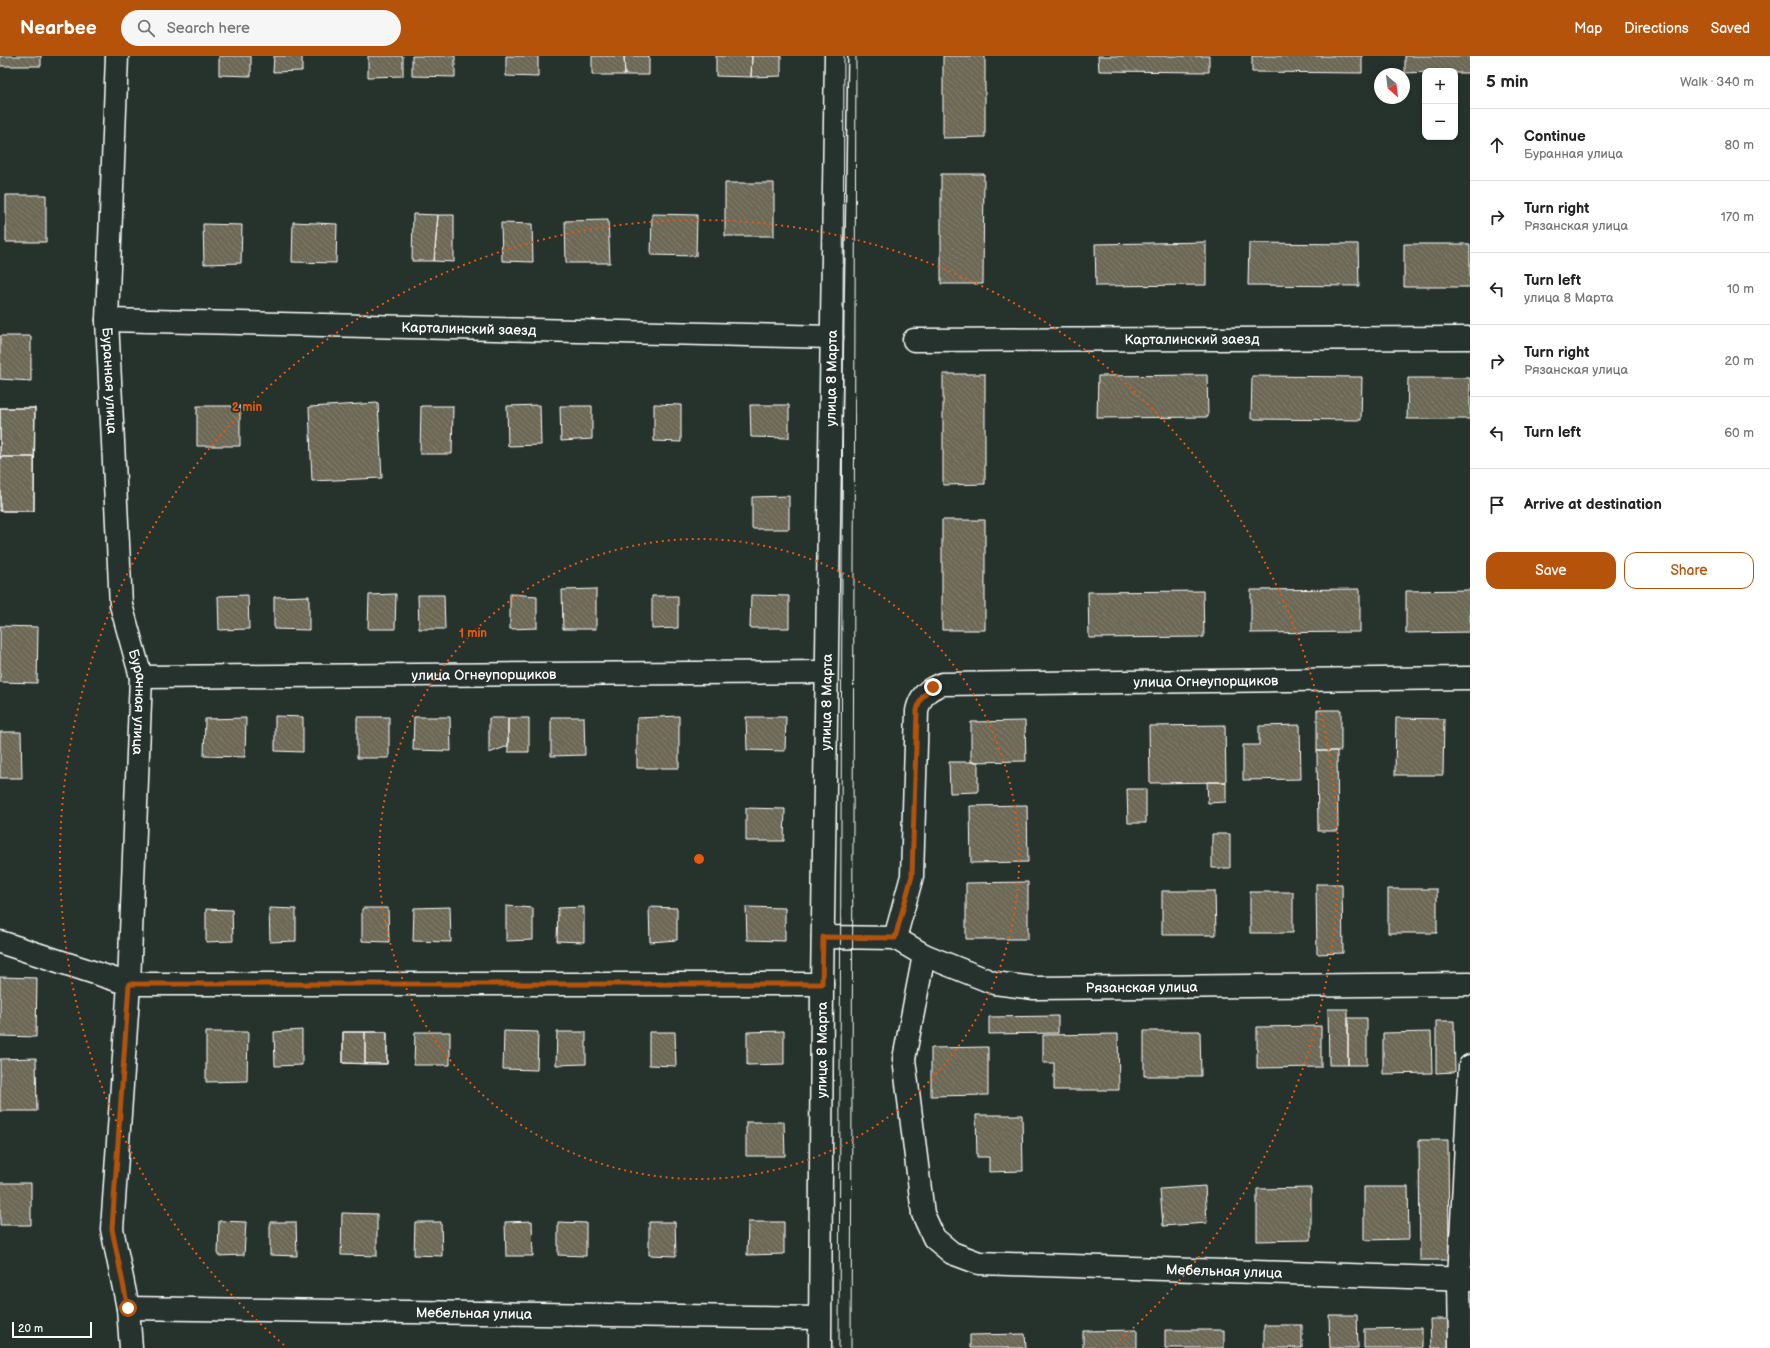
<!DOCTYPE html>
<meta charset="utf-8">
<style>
body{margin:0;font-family:"Balsamiq Sans",sans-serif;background:#f6f6f6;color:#222}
.controls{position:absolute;right:12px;top:12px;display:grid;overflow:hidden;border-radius:8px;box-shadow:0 2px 6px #0003}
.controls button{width:36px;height:36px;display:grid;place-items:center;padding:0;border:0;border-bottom:1px solid #e0e0e0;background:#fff;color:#222;font:20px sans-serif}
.compass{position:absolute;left:1374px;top:12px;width:36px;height:36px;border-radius:50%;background:#fff;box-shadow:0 2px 6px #0003;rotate:152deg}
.scale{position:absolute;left:12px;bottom:10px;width:80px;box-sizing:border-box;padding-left:4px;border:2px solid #fff;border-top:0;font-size:11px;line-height:14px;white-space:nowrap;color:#fff;-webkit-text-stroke:3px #26332d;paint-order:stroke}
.stop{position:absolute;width:12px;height:12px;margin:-9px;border:3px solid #b45309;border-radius:50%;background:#fff}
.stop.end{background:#b45309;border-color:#fff;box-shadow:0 1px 4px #0008}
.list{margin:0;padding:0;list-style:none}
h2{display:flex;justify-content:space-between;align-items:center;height:52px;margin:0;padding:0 16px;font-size:17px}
h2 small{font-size:13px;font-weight:400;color:#767676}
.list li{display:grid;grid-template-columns:26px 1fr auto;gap:12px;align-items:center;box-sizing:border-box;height:72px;padding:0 16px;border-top:1px solid #e0e0e0}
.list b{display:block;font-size:15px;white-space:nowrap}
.list p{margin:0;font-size:13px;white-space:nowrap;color:#767676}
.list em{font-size:13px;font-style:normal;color:#767676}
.actions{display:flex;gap:8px;padding:12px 16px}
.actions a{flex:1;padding:9px 0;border:1px solid #b45309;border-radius:12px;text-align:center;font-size:14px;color:#b45309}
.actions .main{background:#b45309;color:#fff}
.icon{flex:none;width:22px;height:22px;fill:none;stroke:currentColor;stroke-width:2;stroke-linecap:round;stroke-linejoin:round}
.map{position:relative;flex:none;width:1470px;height:1292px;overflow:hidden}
header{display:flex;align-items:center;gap:24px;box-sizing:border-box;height:56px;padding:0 20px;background:#b45309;color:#fff}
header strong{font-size:19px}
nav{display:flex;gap:22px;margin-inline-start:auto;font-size:14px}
.search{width:280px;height:36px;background:#f6f6f6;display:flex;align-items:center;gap:10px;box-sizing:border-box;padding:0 14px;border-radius:22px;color:#767676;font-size:15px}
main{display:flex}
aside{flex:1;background:#fff}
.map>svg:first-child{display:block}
.building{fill:url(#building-back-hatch);stroke:#fff}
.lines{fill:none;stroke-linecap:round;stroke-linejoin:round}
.minor-casing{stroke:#fff;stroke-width:25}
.minor{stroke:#26332d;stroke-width:22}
.tram{stroke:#fff;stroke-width:1}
.route{stroke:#b45309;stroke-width:5}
.ring{fill:none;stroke:#e8590c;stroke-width:2;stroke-dasharray:2 4}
.labels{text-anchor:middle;stroke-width:3.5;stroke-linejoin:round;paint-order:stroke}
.street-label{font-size:14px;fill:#fff;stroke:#26332d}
.centre{fill:#e8590c;stroke:#26332d;stroke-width:2}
.ring-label{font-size:12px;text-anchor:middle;font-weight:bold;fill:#e8590c;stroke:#26332d;stroke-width:3.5;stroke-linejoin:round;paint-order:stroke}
</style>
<header>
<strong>Nearbee</strong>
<div class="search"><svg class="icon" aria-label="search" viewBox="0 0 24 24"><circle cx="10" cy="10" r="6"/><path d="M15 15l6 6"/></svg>Search here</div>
<nav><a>Map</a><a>Directions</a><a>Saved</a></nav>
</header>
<main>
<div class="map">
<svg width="1470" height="1292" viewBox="0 0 1470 1292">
<defs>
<pattern id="building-back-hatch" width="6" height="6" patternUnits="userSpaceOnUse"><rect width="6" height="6" fill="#6c6855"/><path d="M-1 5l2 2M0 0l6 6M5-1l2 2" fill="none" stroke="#827f6e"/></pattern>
</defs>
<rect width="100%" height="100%" fill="#26332d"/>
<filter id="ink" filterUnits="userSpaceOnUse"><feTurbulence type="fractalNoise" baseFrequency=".025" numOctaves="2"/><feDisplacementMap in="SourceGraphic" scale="8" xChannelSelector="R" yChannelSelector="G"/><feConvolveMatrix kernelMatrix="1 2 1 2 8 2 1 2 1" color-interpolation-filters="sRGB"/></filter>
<g filter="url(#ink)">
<path class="building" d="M 0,0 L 41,0 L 41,10 L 0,10 Z
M 219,0 L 251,0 L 251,20 L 219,19 Z
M 274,0 L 302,0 L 302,15 L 273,16 Z
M 368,0 L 403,0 L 403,20 L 368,21 Z
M 412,0 L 455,0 L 455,21 L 412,20 Z
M 506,0 L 538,0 L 538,21 L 506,20 Z
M 592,0 L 624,0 L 625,19 L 592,19 Z
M 624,0 L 649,0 L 649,19 L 625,19 Z
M 716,0 L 752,0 L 751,21 L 716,20 Z
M 752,0 L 781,0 L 781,20 L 751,21 Z
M 943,0 L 985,0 L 985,81 L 943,82 Z
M 1098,0 L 1209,0 L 1209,16 L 1099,15 Z
M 1252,0 L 1362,0 L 1362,17 L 1252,16 Z
M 1405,0 L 1470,0 L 1470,17 L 1455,17 L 1455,15 L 1405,17 Z
M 941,118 L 984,118 L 983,228 L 941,228 Z
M 725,127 L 774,127 L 774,180 L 725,180 Z
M 6,139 L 46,139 L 46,186 L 6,186 Z
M 413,158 L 438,159 L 434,205 L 412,205 Z
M 652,158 L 697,159 L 696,200 L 651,199 Z
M 438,159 L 454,159 L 454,206 L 434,205 Z
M 608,164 L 610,207 L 566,207 L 565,165 Z
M 293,166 L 337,168 L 336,207 L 292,206 Z
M 501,167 L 532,168 L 533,206 L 502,205 Z
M 203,168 L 242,169 L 241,207 L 204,208 Z
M 1206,186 L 1206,229 L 1096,230 L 1095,188 Z
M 1249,187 L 1358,188 L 1359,230 L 1248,229 Z
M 1404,188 L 1470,188 L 1470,231 L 1404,231 Z
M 0,280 L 31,280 L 31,325 L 0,323 Z
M 943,318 L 985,318 L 985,428 L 943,429 Z
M 1207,319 L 1208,361 L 1097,362 L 1098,320 Z
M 1252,320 L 1362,321 L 1361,364 L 1251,363 Z
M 1408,322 L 1470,322 L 1470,363 L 1407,363 Z
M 378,347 L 382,422 L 312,425 L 309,351 Z
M 654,348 L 681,349 L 681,386 L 654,385 Z
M 540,349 L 541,389 L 508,390 L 507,350 Z
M 750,349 L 789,349 L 789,382 L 751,381 Z
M 197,350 L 240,350 L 240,390 L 197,390 Z
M 421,350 L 453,350 L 452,398 L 420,398 Z
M 560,350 L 592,350 L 592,383 L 561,385 Z
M 0,352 L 35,352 L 34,455 L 0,455 Z
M 0,352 L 35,352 L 34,401 L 0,401 Z
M 0,401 L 34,401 L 34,455 L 0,455 Z
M 789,440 L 789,473 L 752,473 L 752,441 Z
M 942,464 L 985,464 L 985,574 L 942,574 Z
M 596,533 L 596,573 L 563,573 L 562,534 Z
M 1360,533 L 1360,576 L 1251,577 L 1251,534 Z
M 1470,534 L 1470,576 L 1406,577 L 1406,535 Z
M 1203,535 L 1204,581 L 1089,582 L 1088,536 Z
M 396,538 L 395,573 L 368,573 L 369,539 Z
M 510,538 L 537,540 L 537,572 L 510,573 Z
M 248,539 L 249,573 L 219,574 L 218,540 Z
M 418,539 L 444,539 L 445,573 L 419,573 Z
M 751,539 L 789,540 L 789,572 L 750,572 Z
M 309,540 L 309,574 L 274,573 L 274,541 Z
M 652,540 L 678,540 L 678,572 L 652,573 Z
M 0,570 L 38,571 L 37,627 L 0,626 Z
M 1317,654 L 1341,654 L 1341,695 L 1317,695 Z
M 275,660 L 303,661 L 303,696 L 275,695 Z
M 679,660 L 679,712 L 637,712 L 637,662 Z
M 357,661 L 389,661 L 389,702 L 357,702 Z
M 414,661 L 450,661 L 451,695 L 413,694 Z
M 551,661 L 584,661 L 585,699 L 551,700 Z
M 746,661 L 786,661 L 785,695 L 747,694 Z
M 246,662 L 245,701 L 204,700 L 205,663 Z
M 489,662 L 508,662 L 508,690 L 489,697 Z
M 508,662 L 529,662 L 529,696 L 508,696 Z
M 1396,662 L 1444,663 L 1443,719 L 1395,719 Z
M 1025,665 L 1026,705 L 971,706 L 971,666 Z
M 1225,669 L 1226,726 L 1150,727 L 1149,670 Z
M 1300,669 L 1301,723 L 1243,724 L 1243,689 L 1259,689 L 1259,670 Z
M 0,676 L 21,676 L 22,722 L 0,722 Z
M 1317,695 L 1337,695 L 1338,775 L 1318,775 Z
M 949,706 L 978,706 L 978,736 L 950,737 Z
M 1207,726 L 1226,726 L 1226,746 L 1208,747 Z
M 1127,733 L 1146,733 L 1146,767 L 1128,767 Z
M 1027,749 L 1028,806 L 971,807 L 970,750 Z
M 746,752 L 785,753 L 784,785 L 746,785 Z
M 1212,778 L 1230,778 L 1230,812 L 1212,812 Z
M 1028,826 L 1028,883 L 966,883 L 966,827 Z
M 1316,828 L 1342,828 L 1343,897 L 1317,898 Z
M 1388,833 L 1437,833 L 1437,877 L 1388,877 Z
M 1162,835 L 1215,835 L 1216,879 L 1162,879 Z
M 1250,836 L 1293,836 L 1293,877 L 1250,877 Z
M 506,850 L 533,852 L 533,884 L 506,885 Z
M 450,851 L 451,886 L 413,885 L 414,852 Z
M 584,851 L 584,886 L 557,885 L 558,852 Z
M 649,851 L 677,852 L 677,884 L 650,886 Z
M 746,851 L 785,852 L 785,885 L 747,884 Z
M 269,852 L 296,853 L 296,885 L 270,886 Z
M 363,852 L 388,852 L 389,886 L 362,885 L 362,853 Z
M 206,853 L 232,854 L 233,885 L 206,886 Z
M 0,921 L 37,922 L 36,981 L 0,980 Z
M 1328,953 L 1348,953 L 1348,1009 L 1329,1009 Z
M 1058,960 L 1058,977 L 989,978 L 989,961 Z
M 1348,962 L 1367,962 L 1367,1009 L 1348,1009 Z
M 1436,965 L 1454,965 L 1455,1016 L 1436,1017 Z
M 1321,970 L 1321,1011 L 1257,1012 L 1257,971 Z
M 302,974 L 302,1009 L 275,1010 L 274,976 Z
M 504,975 L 538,976 L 537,1014 L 503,1013 Z
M 784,975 L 784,1008 L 747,1009 L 747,976 Z
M 1144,975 L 1200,975 L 1201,1020 L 1144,1020 Z
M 206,976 L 248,976 L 247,1025 L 206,1026 Z
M 343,976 L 387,976 L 387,1008 L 343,1007 Z
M 343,976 L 365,976 L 365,1008 L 343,1007 Z
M 365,976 L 387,976 L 387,1008 L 365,1008 Z
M 415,976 L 450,976 L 450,1009 L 414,1009 Z
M 557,976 L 586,976 L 586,1008 L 556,1009 Z
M 649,976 L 675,976 L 676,1010 L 649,1009 Z
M 1431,976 L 1432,1017 L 1383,1018 L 1383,977 Z
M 1118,978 L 1119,1034 L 1054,1034 L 1054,1007 L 1043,1007 L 1043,979 Z
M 988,991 L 988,1039 L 931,1040 L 931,992 Z
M 36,1002 L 37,1055 L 0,1055 L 0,1003 Z
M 976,1059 L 1022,1059 L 1023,1115 L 989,1116 L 989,1101 L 977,1101 Z
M 746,1066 L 784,1066 L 785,1100 L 746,1100 Z
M 1419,1084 L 1448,1084 L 1449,1204 L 1420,1204 Z
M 0,1127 L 31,1127 L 31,1169 L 0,1169 Z
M 1205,1130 L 1207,1167 L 1163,1170 L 1160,1133 Z
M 1364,1131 L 1408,1131 L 1409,1183 L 1364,1184 Z
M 1311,1132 L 1311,1184 L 1257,1185 L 1257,1133 Z
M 342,1157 L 377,1158 L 377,1200 L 341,1199 Z
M 219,1165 L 246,1166 L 244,1199 L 218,1200 Z
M 532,1165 L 533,1200 L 506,1200 L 505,1166 Z
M 270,1166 L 296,1166 L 297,1200 L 270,1199 Z
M 415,1166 L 441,1166 L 442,1200 L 414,1199 Z
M 558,1166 L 586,1167 L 586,1200 L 558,1199 Z
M 649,1166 L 675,1166 L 676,1200 L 649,1199 Z
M 748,1166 L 784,1166 L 784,1198 L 747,1199 Z
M 1329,1259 L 1357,1259 L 1358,1292 L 1330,1292 Z
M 1430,1263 L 1452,1263 L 1452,1292 L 1431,1292 Z
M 1264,1269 L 1302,1269 L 1302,1292 L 1264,1292 Z
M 1422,1272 L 1422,1292 L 1364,1292 L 1364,1273 Z
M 1137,1274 L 1137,1292 L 1083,1292 L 1083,1275 Z
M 1165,1274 L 1224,1274 L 1224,1292 L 1165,1292 Z
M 1025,1278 L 1026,1292 L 970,1292 L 970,1279 Z"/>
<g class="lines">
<defs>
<g id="minor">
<path id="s1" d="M 117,0 L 107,264 L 121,549 L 141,621 L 129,928 L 112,1173 L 128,1252 L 131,1292"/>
<path id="s2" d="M 107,264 L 832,281"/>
<path id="s3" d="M 914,284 L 1470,282"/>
<path id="s4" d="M 141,621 L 826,616"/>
<path id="s5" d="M 823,881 L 895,882 L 924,899 L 994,927 L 1034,932 L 1470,928"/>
<path id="s6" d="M 895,882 L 912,820 L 917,655 C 920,640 928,633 942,628 L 1470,622"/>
<path d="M 0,886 L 129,928 L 822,928"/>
<path id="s7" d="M 924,899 L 904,1003 L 923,1158 L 934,1182 L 952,1197 L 979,1207 L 1470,1223"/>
<path id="s8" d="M 128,1252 L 819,1262"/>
<path id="s9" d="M 820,1292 L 822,928 L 836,0"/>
<path d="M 1460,1292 L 1459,1223 L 1470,1010"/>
</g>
</defs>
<use href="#minor" class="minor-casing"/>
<use href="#minor" class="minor"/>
<path class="tram" d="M 839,1292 L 844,0
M 851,1292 L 856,0"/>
</g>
</g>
<g class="lines" filter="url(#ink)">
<path class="route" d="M 128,1252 L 112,1173 L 129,928 L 822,928 L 823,881 L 895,882 L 912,820 L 917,655 C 919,643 924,638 933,631"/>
</g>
<g class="ring">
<circle cx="699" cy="803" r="320"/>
<path d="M284 1289A639 639 0 1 1 1114 1289"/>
</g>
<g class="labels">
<g class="street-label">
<text dy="5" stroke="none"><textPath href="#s2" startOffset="362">Карталинский заезд</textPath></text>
<text dy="5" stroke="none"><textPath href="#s3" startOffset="278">Карталинский заезд</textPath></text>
<text dy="5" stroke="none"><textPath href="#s9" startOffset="970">улица 8 Марта</textPath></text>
<text dy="5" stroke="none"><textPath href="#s1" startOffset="325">Буранная улица</textPath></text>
<text dy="5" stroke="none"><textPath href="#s4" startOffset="343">улица Огнеупорщиков</textPath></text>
<text dy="5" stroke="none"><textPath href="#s6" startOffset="532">улица Огнеупорщиков</textPath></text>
<text dy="5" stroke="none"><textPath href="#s1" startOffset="649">Буранная улица</textPath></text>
<text dy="5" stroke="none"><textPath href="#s9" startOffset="646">улица 8 Марта</textPath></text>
<text dy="5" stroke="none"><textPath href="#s5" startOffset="329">Рязанская улица</textPath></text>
<text dy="5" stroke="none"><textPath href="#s9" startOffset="298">улица 8 Марта</textPath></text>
<text dy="5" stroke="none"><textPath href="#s7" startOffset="586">Мебельная улица</textPath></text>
<text dy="5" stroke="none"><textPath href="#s8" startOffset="346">Мебельная улица</textPath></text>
</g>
</g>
<circle cx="699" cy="803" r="6" class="centre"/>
<g class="ring-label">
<text x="247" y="355">2 min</text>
<text x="473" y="581">1 min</text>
</g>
</svg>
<div class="controls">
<button>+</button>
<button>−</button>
</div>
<svg class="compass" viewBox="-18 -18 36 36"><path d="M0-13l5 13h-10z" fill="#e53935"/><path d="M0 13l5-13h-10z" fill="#767676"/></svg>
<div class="scale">20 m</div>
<div class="stop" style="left:128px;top:1252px"></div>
<div class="stop end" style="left:933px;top:631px"></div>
</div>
<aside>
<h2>5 min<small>Walk · 340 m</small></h2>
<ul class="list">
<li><svg class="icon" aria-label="ahead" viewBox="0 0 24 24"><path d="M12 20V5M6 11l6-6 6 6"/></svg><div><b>Continue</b><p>Буранная улица</p></div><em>80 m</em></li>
<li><svg class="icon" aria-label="right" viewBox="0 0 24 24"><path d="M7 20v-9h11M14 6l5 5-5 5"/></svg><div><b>Turn right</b><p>Рязанская улица</p></div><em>170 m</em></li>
<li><svg class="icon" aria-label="left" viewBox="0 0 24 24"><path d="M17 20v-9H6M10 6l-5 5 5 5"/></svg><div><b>Turn left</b><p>улица 8 Марта</p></div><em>10 m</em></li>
<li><svg class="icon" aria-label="right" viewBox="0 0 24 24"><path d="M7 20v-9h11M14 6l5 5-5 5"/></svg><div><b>Turn right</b><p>Рязанская улица</p></div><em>20 m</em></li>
<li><svg class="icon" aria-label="left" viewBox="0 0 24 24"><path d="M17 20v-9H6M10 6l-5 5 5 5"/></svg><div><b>Turn left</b></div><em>60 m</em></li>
<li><svg class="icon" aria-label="arrive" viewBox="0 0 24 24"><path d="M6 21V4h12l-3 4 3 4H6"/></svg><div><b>Arrive at destination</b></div></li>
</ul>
<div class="actions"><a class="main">Save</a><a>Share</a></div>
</aside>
</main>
